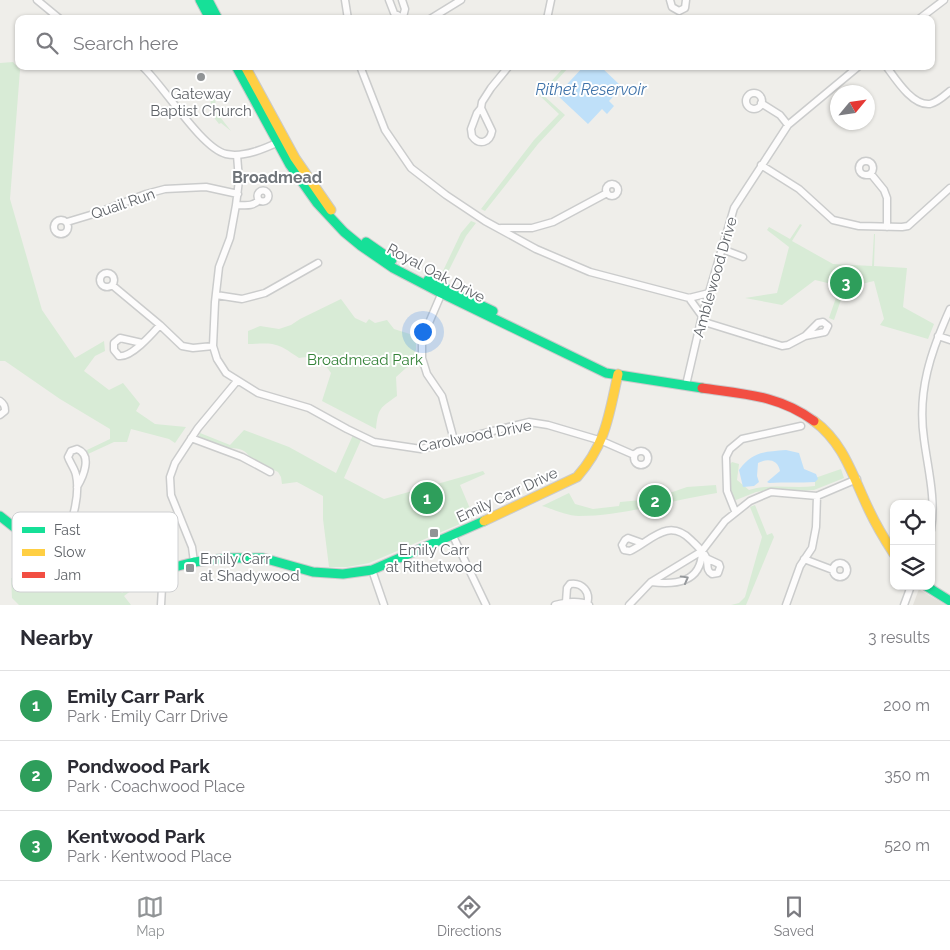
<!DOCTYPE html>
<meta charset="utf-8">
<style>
body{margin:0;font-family:Raleway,sans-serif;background:#f2f2f3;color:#2b2b33}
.controls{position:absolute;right:15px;bottom:15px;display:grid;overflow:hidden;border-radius:10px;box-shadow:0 1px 4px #0004}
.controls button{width:45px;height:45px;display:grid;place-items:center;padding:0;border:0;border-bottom:1px solid #e1e1e2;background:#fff;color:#2b2b33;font:25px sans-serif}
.compass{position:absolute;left:830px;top:85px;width:45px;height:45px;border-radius:50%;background:#fff;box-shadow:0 1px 4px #0004;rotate:61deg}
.you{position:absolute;left:422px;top:331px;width:18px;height:18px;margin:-12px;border:4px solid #fff;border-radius:50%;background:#1a73e8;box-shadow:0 0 0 8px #1a73e833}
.badge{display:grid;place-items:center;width:32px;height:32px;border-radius:50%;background:#919496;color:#fff;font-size:16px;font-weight:700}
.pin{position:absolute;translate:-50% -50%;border:2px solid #fff;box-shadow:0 1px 5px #0006}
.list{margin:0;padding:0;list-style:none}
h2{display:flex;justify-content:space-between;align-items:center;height:65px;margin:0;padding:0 20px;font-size:21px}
h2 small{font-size:16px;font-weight:400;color:#7c7c81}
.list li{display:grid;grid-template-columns:32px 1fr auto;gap:15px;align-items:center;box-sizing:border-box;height:70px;padding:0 20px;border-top:1px solid #e1e1e2}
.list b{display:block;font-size:19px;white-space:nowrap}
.list p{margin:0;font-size:16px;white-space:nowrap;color:#7c7c81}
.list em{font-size:16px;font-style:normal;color:#7c7c81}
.icon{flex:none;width:28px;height:28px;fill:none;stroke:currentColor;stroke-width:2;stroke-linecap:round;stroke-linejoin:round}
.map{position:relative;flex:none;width:950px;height:605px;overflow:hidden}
.search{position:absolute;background:#fff;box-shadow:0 1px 4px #0004;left:15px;right:15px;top:15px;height:55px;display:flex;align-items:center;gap:12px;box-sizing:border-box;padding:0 18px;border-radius:10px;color:#7c7c81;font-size:19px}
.sheet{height:275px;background:#fff}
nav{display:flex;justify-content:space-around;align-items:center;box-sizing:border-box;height:70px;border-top:1px solid #e1e1e2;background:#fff;font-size:14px;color:#7c7c81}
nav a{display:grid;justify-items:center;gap:2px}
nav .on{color:#919496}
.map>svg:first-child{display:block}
.education{fill:#e2e0da}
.green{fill:#d8ebd6;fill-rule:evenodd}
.water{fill:#bfe0f9}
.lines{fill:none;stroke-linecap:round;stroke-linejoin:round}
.street-casing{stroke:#cbcccc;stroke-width:9}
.fast-casing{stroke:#cacacb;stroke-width:11}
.slow-casing{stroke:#cacacb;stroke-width:11}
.jam-casing{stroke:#cacacb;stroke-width:11}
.street{stroke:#fdfcfc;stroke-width:6}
.fast{stroke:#16e098;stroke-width:9}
.slow{stroke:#ffcf43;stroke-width:9}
.jam{stroke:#f24e42;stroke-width:9}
.oneway{stroke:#96999c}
.poi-dot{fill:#919496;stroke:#fff;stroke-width:2}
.labels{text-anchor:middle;stroke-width:4;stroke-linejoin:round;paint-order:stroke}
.poi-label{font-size:15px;fill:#5f6368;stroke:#fff}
.street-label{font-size:15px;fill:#5f6368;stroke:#fff}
.park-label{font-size:15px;fill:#348238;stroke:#fff}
.water-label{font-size:16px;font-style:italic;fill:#4174aa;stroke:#fff}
.neighbourhood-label{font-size:16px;font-weight:bold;fill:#70757a;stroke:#fff}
.key{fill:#fff;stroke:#cfd0d2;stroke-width:1}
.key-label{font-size:14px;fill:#5f6368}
</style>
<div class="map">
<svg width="950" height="605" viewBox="0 0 950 605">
<rect width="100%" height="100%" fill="#efeeea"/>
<path class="education" d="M 919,589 L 932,597 L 946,605 L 913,605 Z"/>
<path class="green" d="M 13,62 L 20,70 L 10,199 L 42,310 L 75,358 L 104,341 L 105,351 L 95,356 L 84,371 L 109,390 L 123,383 L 140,404 L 136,411 L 155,424 L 186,427 L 175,443 L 169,439 L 131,429 L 127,442 L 114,442 L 88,454 L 87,450 L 110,439 L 110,429 L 60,399 L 5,361 L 0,361 L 0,63 Z
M 565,66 L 570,66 L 543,95 L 565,115 L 538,144 L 485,211 L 481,209 L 534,140 L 559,114 L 539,95 Z
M 214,91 L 217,113 L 231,131 L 221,123 L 219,124 L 212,115 L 210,96 Z
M 471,221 L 476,223 L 466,236 L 446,276 L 442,273 L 461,233 Z
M 800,224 L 802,225 L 792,241 L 833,264 L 872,266 L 874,234 L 875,234 L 874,266 L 907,268 L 903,307 L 934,324 L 928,339 L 880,325 L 884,319 L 874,281 L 845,288 L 834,320 L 829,318 L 840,286 L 815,280 L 782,305 L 745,298 L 777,293 L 789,247 L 767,230 L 769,227 L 790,239 Z
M 341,299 L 355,318 L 366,323 L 369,319 L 375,323 L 387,320 L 394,329 L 416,336 L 416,350 L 414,353 L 417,363 L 406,368 L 396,377 L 397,396 C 380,408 378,408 376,429 L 322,401 L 331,373 C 324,362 312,355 299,358 C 276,342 275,343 248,344 L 248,331 L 260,326 L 279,329 L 291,325 L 300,319 Z
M 244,430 L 289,447 L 336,473 L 353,435 L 361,440 L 344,478 L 384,499 L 483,471 L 485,474 L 460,485 L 474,518 L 369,563 L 347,567 L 329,567 L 323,519 L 323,496 L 297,482 L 282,484 L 281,477 L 278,472 C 272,468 262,470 256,465 C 250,459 248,451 239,449 C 225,446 208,450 199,436 L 200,433 L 230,445 Z
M 732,462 L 739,464 L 737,480 L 749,490 C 771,483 792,489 815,486 L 815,478 L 841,469 L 844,478 L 814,490 L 799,491 L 768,490 L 756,492 L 736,500 L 733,499 L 730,489 L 729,465 Z
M 716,485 L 717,493 C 672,500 624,516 579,516 C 567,516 553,509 542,506 L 569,493 L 575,504 L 593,509 L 619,506 L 620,502 L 652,499 L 687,487 Z
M 755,505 L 767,535 L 772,533 L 774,537 L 746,605 L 731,605 L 739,603 L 745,597 L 762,537 L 750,507 Z
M 88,562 L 135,577 L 130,579 L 137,581 L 140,584 L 124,596 L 131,605 L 19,605 L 12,598 L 11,578 L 39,577 L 74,582 L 65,573 L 68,564 ZM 130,579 L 127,589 L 122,593 L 115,584 Z"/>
<path class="water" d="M 584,66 L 600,66 L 622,87 L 609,101 L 614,106 L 607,114 L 602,109 L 588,124 L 557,95 Z
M 786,450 L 799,453 L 804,469 L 816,474 L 818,479 L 815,482 C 799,483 785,482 769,483 L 767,482 L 780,471 C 778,459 767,458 758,463 L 757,476 L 759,482 L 754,486 L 743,487 L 739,470 C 753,451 764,452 786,450 Z"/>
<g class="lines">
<defs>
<path id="street" d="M 37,0 L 60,19
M 345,0 L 348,19
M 389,0 L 394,13 L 404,19
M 402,0 L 405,9 L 403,17
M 670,0 L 672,7 L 679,11 L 685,8 L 686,0
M 430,19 L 461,0
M 547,19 L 551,0
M 919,19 L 944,0
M 142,66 C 164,86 201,148 226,154 C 244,158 266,148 281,141
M 360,66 L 385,130 L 411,168 L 446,195 L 485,221 L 536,249 L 590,272 L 689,298 L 709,293
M 886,66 C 895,78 912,106 930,104 C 938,102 944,96 950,91
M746 101a8 8 0 1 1 16 0a8 8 0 1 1-16 0Z
M 761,103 L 780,115 L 788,125
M 481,108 L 492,131 C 490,143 479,146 472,136 L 471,129 L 477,113 L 481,108 L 482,102 L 491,88 L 509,66
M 237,155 L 239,180 L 236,205 L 230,238 L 219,267 L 215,302 L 213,346 L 217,359 L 226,373 L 258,393 L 309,408 L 347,429 L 374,442 L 421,449 L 529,422 L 548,425 L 602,441 L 634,455
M859 168a7 7 0 1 1 14 0a7 7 0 1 1-14 0Z
M 761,165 L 799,189 L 833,220 L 859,226 L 902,227 L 908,226 L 950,188
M 871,174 L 884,190 L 887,198 L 887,227
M606 190a6 6 0 1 1 12 0a6 6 0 1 1-12 0Z
M257.5 196a5.5 5.5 0 1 1 11 0a5.5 5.5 0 1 1-11 0Z
M 236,205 C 245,205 253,207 259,200
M54 227a7 7 0 1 1 14 0a7 7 0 1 1-14 0Z
M 67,222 L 97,213 L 146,194 L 165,189 L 206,187 L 238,194
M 501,228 L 532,228 L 553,222 L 607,193
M 722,249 L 743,257
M100 280a7 7 0 1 1 14 0a7 7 0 1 1-14 0Z
M 112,285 L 160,325 L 182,346 L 193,348 L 213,346
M 443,290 L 422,339 L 422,358 L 427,374 L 442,396 L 454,440
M 216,295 L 242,299 L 265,293 L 318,263
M 689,298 L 702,316
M 701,321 L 782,346 L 788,345 L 805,336
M 823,322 L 828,326 L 825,332 L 805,336 L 818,323 Z
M 938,336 L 950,340
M 142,343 L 120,338 L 114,343 L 114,350 L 119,356 C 131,358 152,334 160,325
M 686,385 L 702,316 L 734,208 L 788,125 L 859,66
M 0,401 C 4,404 5,406 5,411 L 0,415
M 191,438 L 242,457 L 270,472
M634 458a7 7 0 1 1 14 0a7 7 0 1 1-14 0Z
M 735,511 L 727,491 L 726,457 L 730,449 L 742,439 L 801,426
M 931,530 C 936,498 928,470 924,439 C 917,391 931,351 950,309
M 453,536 L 486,605
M 642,543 L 628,538 L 625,540 L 622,545 L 624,550 L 630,551 C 651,541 668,517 691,540 C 696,545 703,551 706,557 C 709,564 705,570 712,574 L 718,573 L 720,567 L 719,564 L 706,558
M 64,546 C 70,526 81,497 76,475 C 75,469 70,463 68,457 L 71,451 L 77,449 C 93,455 83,477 77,487
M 804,559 L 833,570
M 194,562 L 192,547 L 171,495 L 170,477 L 175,463 L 198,428 L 237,381
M833 570a7 7 0 1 1 14 0a7 7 0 1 1-14 0Z
M 372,570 L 384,605
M 651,582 C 675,585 701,583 702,552
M 566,602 L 567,588 L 570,584 C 582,582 591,592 587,604
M 161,605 L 163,570
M 555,605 C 567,602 578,600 589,605
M 629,605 L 651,582 L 702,551 L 725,521 L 750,501 L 771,492 L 817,496 L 857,479
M 786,605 L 800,566 L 812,548 L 816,527 L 817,496
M 904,605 L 911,586"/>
<path id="fast" d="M 200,0 L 210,19
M 208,0 L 218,19
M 236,66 L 290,165 L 317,203 L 344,232 L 361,246 L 393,268 L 441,293 L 606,373 L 702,388
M 366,242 L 392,260
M 428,280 L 493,311
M 0,516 L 24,535 L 64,546 L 100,562 L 141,573 L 163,570 L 194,562 L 228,558 L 263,558 L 313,572 L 343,574 L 372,570 L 484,521
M 926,586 L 950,601"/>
<path id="slow" d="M 245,66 L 295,158 L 331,210
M 814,421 C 844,443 853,477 869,510 C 876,525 885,540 894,554
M 484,521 L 577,477 C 606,444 609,415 618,374"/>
<path id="jam" d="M 702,388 C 743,394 779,395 814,421"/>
</defs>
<use href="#street" class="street-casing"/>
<use href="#fast" class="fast-casing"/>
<use href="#slow" class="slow-casing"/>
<use href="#jam" class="jam-casing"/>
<use href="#street" class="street"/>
<use href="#fast" class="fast"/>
<use href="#slow" class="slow"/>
<use href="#jam" class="jam"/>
</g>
<defs><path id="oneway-chevron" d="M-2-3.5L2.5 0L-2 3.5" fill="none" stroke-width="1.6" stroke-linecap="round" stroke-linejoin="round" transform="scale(1.25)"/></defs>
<use class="oneway" href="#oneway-chevron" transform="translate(685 579) rotate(-29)"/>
<g class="poi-dot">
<circle cx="201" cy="77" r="5"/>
<rect x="429" y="528" width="10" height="10" rx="2.5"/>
<rect x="185" y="563" width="10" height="10" rx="2.5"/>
</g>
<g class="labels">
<g class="poi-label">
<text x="201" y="99">Gateway<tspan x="201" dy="17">Baptist Church</tspan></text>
<text x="434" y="555">Emily Carr<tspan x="434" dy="17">at Rithetwood</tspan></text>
<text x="200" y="564" text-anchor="start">Emily Carr<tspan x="200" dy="17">at Shadywood</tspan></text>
</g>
<g class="street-label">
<text transform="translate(123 204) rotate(-19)" y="5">Quail Run</text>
<text transform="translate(436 273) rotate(28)" y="5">Royal Oak Drive</text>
<text transform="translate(715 277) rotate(-74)" y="5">Amblewood Drive</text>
<text transform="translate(475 436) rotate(-11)" y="5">Carolwood Drive</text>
<text transform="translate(507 495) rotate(-25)" y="5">Emily Carr Drive</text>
</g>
<g class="park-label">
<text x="365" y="365">Broadmead Park</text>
</g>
<g class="water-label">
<text x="591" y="95">Rithet Reservoir</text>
</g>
<g class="neighbourhood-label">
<text x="277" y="183">Broadmead</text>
</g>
</g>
<rect x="12" y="512" width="166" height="80" rx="8" class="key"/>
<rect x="22" y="527" width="23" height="6" fill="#16e098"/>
<rect x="22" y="549" width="23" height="7" fill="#ffcf43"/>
<rect x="22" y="572" width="23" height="6" fill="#f24e42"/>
<g class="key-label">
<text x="54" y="535">Fast</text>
<text x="54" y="557">Slow</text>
<text x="54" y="580">Jam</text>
</g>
</svg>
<div class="controls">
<button><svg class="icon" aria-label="locate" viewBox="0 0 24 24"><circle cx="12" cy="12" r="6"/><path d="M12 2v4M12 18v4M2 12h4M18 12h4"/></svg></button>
<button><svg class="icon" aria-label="layers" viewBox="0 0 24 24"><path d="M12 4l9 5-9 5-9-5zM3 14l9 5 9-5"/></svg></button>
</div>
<svg class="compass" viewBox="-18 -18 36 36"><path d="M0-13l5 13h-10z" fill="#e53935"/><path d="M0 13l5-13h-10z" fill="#7c7c81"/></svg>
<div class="you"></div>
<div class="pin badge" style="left:427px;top:498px;background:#2e9e5b">1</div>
<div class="pin badge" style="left:655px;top:501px;background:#2e9e5b">2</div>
<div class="pin badge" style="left:846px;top:283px;background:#2e9e5b">3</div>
<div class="search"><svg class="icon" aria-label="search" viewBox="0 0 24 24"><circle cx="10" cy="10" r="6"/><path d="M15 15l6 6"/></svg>Search here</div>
</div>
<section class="sheet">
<h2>Nearby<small>3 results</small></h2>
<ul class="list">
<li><span class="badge" style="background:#2e9e5b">1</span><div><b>Emily Carr Park</b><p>Park · Emily Carr Drive</p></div><em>200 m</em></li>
<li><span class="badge" style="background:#2e9e5b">2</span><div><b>Pondwood Park</b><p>Park · Coachwood Place</p></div><em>350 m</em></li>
<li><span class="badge" style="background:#2e9e5b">3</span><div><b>Kentwood Park</b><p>Park · Kentwood Place</p></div><em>520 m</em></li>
</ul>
</section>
<nav>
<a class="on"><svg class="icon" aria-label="map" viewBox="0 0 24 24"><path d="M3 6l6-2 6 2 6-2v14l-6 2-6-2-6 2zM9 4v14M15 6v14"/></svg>Map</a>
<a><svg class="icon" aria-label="directions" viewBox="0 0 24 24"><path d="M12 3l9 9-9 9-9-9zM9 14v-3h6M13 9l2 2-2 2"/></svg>Directions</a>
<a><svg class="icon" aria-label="saved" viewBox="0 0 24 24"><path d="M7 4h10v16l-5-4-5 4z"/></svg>Saved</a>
</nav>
